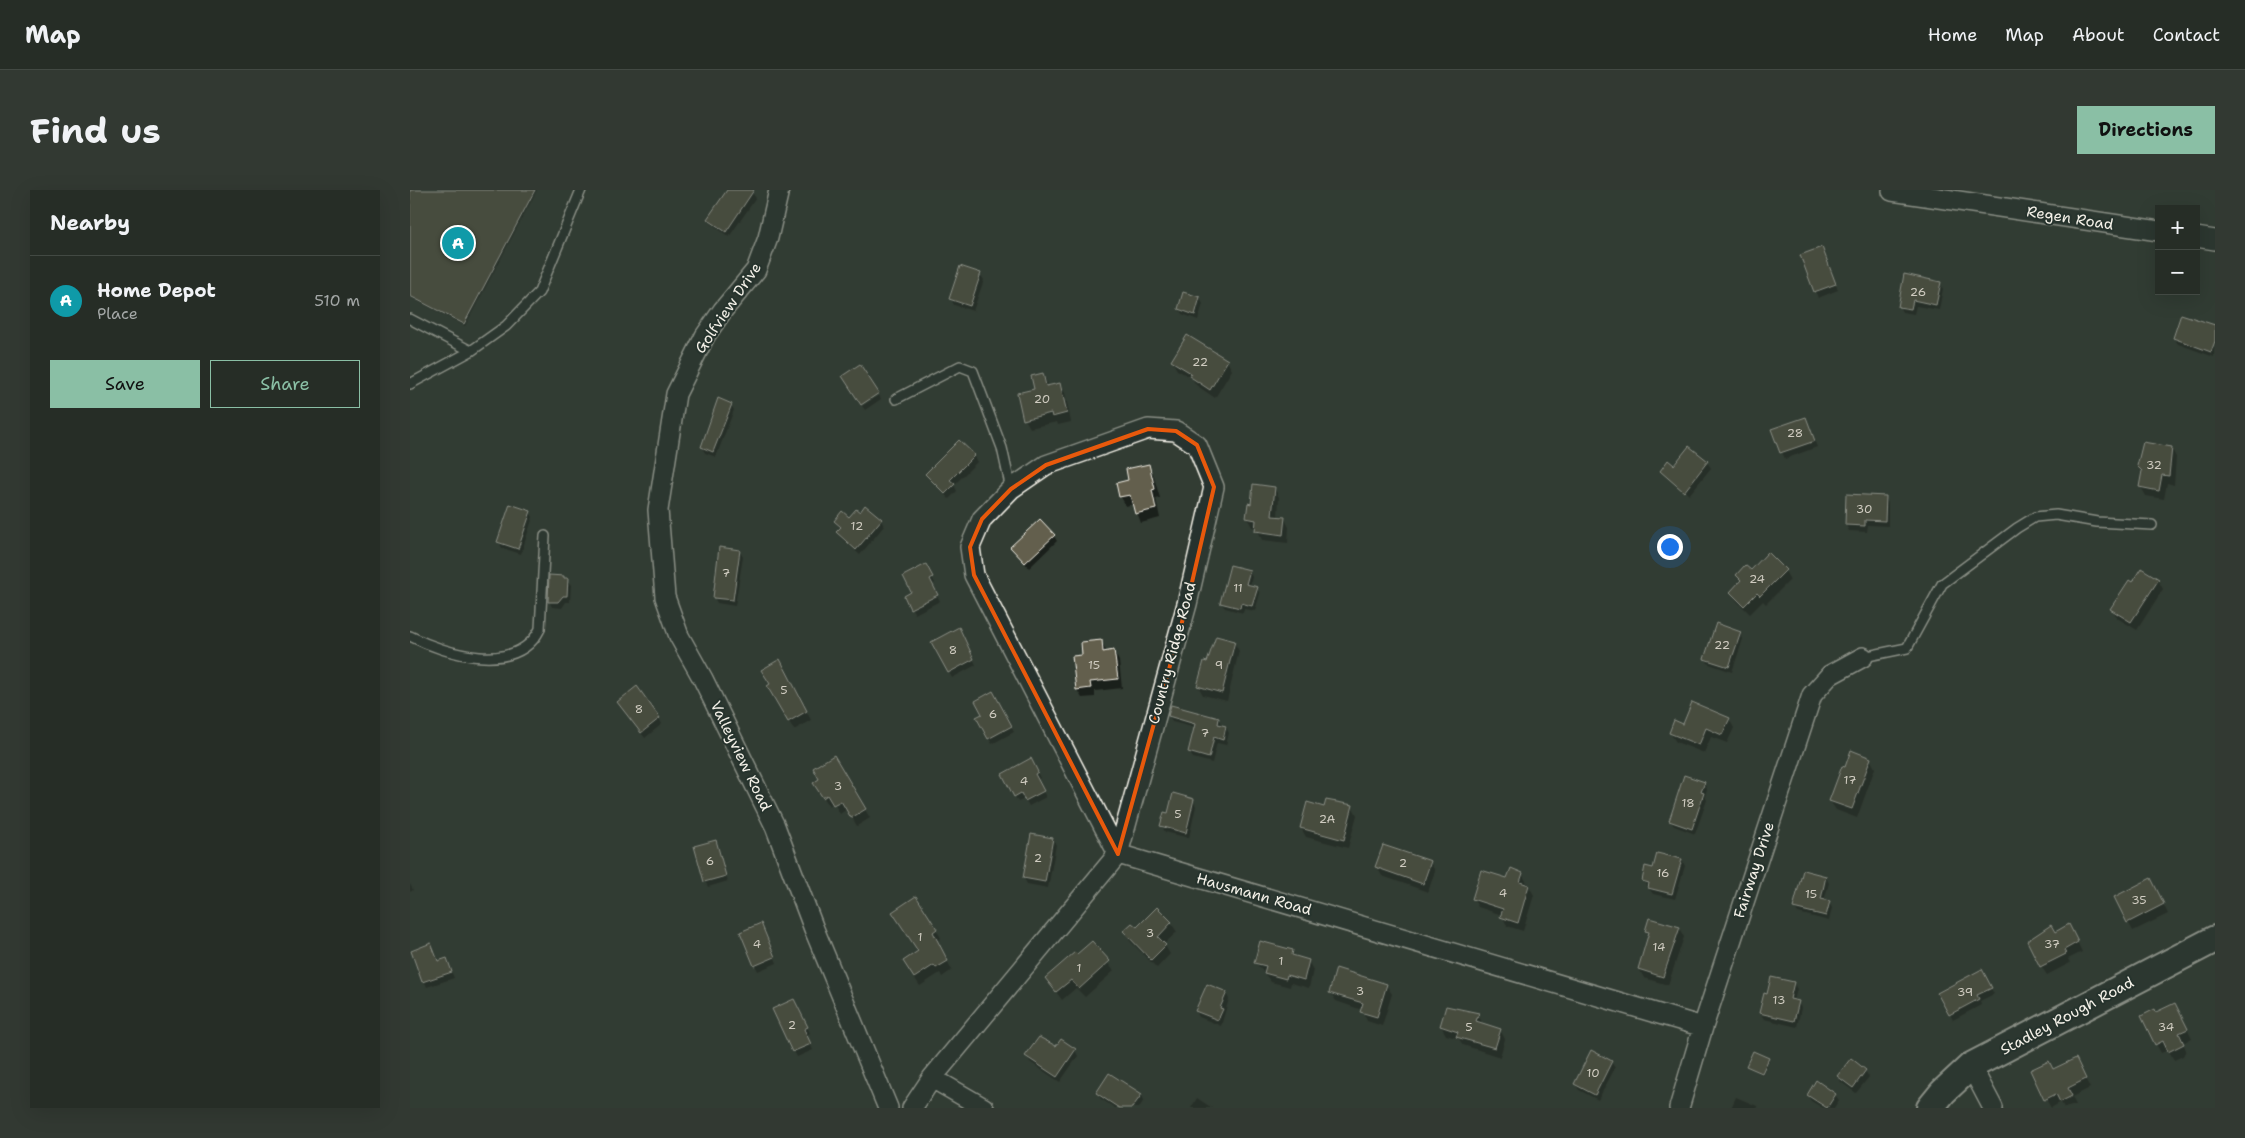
<!DOCTYPE html>
<meta charset="utf-8">
<style>
body{margin:0;font-family:"Shantell Sans",sans-serif;background:#323932;color:#f1f3f6}
.controls{position:absolute;right:15px;top:15px;display:grid;overflow:hidden;border-radius:0px;box-shadow:0 5px 20px #0002}
.controls button{width:45px;height:45px;display:grid;place-items:center;padding:0;border:0;border-bottom:1px solid #424943;background:#262d26;color:#f1f3f6;font:25px sans-serif}
.you{position:absolute;left:1259px;top:356px;width:18px;height:18px;margin:-12px;border:4px solid #fff;border-radius:50%;background:#1a73e8;box-shadow:0 0 0 8px #1a73e833}
.badge{display:grid;place-items:center;width:32px;height:32px;border-radius:50%;background:#8abfa5;color:#fff;font-size:16px;font-weight:700}
.pin{position:absolute;translate:-50% -50%;border:2px solid #fff;box-shadow:0 1px 5px #0006}
.list{margin:0;padding:0;list-style:none}
h2{display:flex;justify-content:space-between;align-items:center;height:65px;margin:0;padding:0 20px;font-size:21px}
h2 small{font-size:16px;font-weight:400;color:#a4a8a7}
.list li{display:grid;grid-template-columns:32px 1fr auto;gap:15px;align-items:center;box-sizing:border-box;height:90px;padding:0 20px;border-top:1px solid #424943}
.list b{display:block;font-size:19px;white-space:nowrap}
.list p{margin:0;font-size:16px;white-space:nowrap;color:#a4a8a7}
.list em{font-size:16px;font-style:normal;color:#a4a8a7}
.actions{display:flex;gap:10px;padding:15px 20px}
.actions a{flex:1;padding:11px 0;border:1px solid #8abfa5;border-radius:0px;text-align:center;font-size:18px;color:#8abfa5}
.actions .main{background:#8abfa5;color:#111}
.map{position:relative;flex:none;width:1805px;height:918px;overflow:hidden;border-radius:0px}
header{display:flex;align-items:center;gap:30px;box-sizing:border-box;height:70px;padding:0 25px;background:#262d26;border-bottom:1px solid #424943}
header strong{font-size:24px}
nav{display:flex;gap:28px;margin-inline-start:auto;font-size:18px}
.intro{display:flex;align-items:center;justify-content:space-between;box-sizing:border-box;height:120px;padding:0 30px}
h1{margin:0;font-size:35px}
.button{padding:12px 22px;border-radius:0px;background:#8abfa5;color:#111;font-size:18px;font-weight:700}
main{display:flex;gap:30px;padding:0 30px}
aside{flex:1;background:#262d26;border-radius:0px;box-shadow:0 5px 20px #0002}
.map>svg:first-child{display:block}
.shadow{fill:#0007}
.building{fill:#645f4d;stroke:#f4f1e8}
.lines{fill:none;stroke-linecap:round;stroke-linejoin:round}
.service-casing{stroke:#f4f1e8;stroke-width:12}
.minor-casing{stroke:#f4f1e8;stroke-width:22}
.secondary-casing{stroke:#f4f1e8;stroke-width:30}
.service{stroke:#26332d;stroke-width:9}
.minor{stroke:#26332d;stroke-width:19}
.secondary{stroke:#26332d;stroke-width:26}
.marked{fill:none;stroke:#e8590c;stroke-width:4;stroke-linejoin:round}
.labels{text-anchor:middle;stroke-width:4;stroke-linejoin:round;paint-order:stroke}
.number-label{font-size:12px;fill:#d0ccc1}
.street-label{font-size:15px;fill:#f4f1e8;stroke:#26332d}
</style>
<header>
<strong>Map</strong>
<nav><a>Home</a><a>Map</a><a>About</a><a>Contact</a></nav>
</header>
<div class="intro"><h1>Find us</h1><a class="button">Directions</a></div>
<main>
<aside>
<h2>Nearby<small></small></h2>
<ul class="list">
<li><span class="badge" style="background:#0f9aa8">A</span><div><b>Home Depot</b><p>Place</p></div><em>510 m</em></li>
</ul>
<div class="actions"><a class="main">Save</a><a>Share</a></div>
</aside>
<div class="map">
<svg width="1805" height="918" viewBox="0 0 1805 918">
<rect width="100%" height="100%" fill="#323c33"/>
<filter id="ink" filterUnits="userSpaceOnUse"><feTurbulence type="fractalNoise" baseFrequency=".02" numOctaves="2"/><feDisplacementMap in="SourceGraphic" scale="10" xChannelSelector="R" yChannelSelector="G"/><feConvolveMatrix kernelMatrix="1 2 1 2 8 2 1 2 1" color-interpolation-filters="sRGB"/></filter>
<g filter="url(#ink)">
<path class="shadow" d="M 0,0 L 127,0 L 55,136 L 0,107 Z
M 324,0 L 340,0 L 346,8 L 319,47 L 302,34 L 299,29 Z
M 1411,58 L 1428,100 L 1408,108 L 1391,66 Z
M 570,84 L 574,90 L 563,121 L 544,115 L 541,109 Z
M 1530,93 L 1533,99 L 1529,120 L 1506,116 L 1504,124 L 1492,122 L 1489,116 Z
M 790,108 L 793,114 L 788,130 L 772,124 L 769,119 Z
M 1805,137 L 1804,167 L 1768,154 L 1764,148 Z
M 762,171 L 817,171 L 822,180 L 805,208 L 786,195 L 782,188 L 767,180 Z
M 633,184 L 639,197 L 650,194 L 655,203 L 661,232 L 648,235 L 647,232 L 620,238 L 615,229 Z
M 469,205 L 471,209 L 455,220 L 452,216 Z
M 321,215 L 324,220 L 306,267 L 295,263 L 292,257 Z
M 1396,228 L 1407,257 L 1375,269 L 1363,240 Z
M 1279,258 L 1297,272 L 1301,278 L 1279,305 L 1252,281 L 1264,277 Z
M 1761,258 L 1766,267 L 1764,295 L 1757,293 L 1754,309 L 1736,306 L 1731,297 L 1733,285 L 1728,276 Z
M 564,266 L 567,272 L 544,295 L 547,301 L 539,309 L 516,284 Z
M 738,275 L 743,284 L 750,308 L 746,309 L 750,328 L 731,333 L 724,314 L 716,316 L 711,307 L 720,291 Z
M 864,298 L 869,307 L 868,328 L 874,328 L 879,337 L 878,353 L 852,350 L 847,338 L 842,337 L 837,328 L 842,315 Z
M 1437,306 L 1475,307 L 1478,313 L 1478,336 L 1458,335 L 1457,342 L 1439,341 L 1436,335 Z
M 120,322 L 123,327 L 111,364 L 92,358 L 89,352 Z
M 439,329 L 471,330 L 474,336 L 450,365 L 431,348 L 427,343 L 431,339 L 425,331 Z
M 644,346 L 647,351 L 619,378 L 602,357 Z
M 329,361 L 333,367 L 325,416 L 307,413 L 304,407 Z
M 1358,364 L 1375,381 L 1380,390 L 1356,414 L 1353,411 L 1340,424 L 1327,411 L 1321,402 L 1331,392 L 1328,385 L 1341,382 Z
M 515,376 L 525,393 L 522,395 L 530,411 L 505,424 L 495,407 L 503,403 Z
M 839,381 L 842,387 L 840,396 L 847,398 L 850,404 L 845,421 L 834,419 L 833,423 L 815,418 L 811,413 Z
M 154,387 L 161,395 L 160,412 L 156,412 L 152,418 L 142,417 L 139,411 Z
M 1748,390 L 1753,399 L 1727,440 L 1707,428 L 1702,419 L 1722,393 Z
M 1330,443 L 1333,449 L 1322,482 L 1299,474 L 1295,469 Z
M 552,444 L 566,475 L 542,488 L 523,453 Z
M 691,451 L 697,463 L 704,462 L 709,471 L 712,498 L 685,501 L 685,507 L 672,508 L 667,500 L 674,466 Z
M 824,452 L 829,461 L 817,511 L 793,505 L 788,496 L 798,473 Z
M 375,480 L 401,530 L 384,540 L 358,496 Z
M 582,503 L 604,542 L 582,554 L 568,528 L 574,525 Z
M 212,518 L 249,528 L 252,534 L 235,548 Z
M 759,526 L 809,529 L 812,536 L 816,537 L 819,543 L 816,555 L 807,553 L 802,573 L 783,568 L 779,562 L 786,538 L 762,532 Z
M 1319,529 L 1324,538 L 1317,553 L 1301,547 L 1294,563 L 1266,552 L 1260,543 Z
M 424,567 L 460,628 L 447,636 L 437,619 L 430,624 L 424,613 L 419,616 L 405,593 L 411,589 Z
M 1460,569 L 1465,578 L 1447,628 L 1426,620 L 1420,611 Z
M 620,570 L 630,588 L 627,590 L 636,607 L 619,616 L 615,609 L 608,612 L 594,584 Z
M 1294,593 L 1297,599 L 1295,606 L 1297,610 L 1285,644 L 1264,636 L 1260,631 Z
M 783,610 L 786,616 L 779,648 L 755,642 L 752,636 L 758,624 Z
M 942,616 L 947,625 L 938,658 L 896,647 L 891,638 Z
M 643,649 L 646,655 L 638,698 L 617,694 L 614,688 Z
M 306,652 L 318,691 L 298,697 L 295,691 Z
M 1248,665 L 1272,670 L 1275,676 L 1265,709 L 1243,704 L 1233,691 L 1244,680 Z
M 1020,672 L 1025,681 L 1018,702 L 972,686 L 967,677 Z
M 1112,684 L 1124,705 L 1113,741 L 1097,736 L 1092,725 L 1068,717 L 1063,708 Z
M 1416,687 L 1419,693 L 1414,711 L 1419,712 L 1422,718 L 1419,731 L 1388,723 L 1384,717 Z
M 0,694 L 3,700 L 0,702 Z
M 1746,699 L 1758,724 L 1723,741 L 1705,708 Z
M 747,719 L 761,733 L 767,742 L 754,754 L 760,764 L 747,778 L 720,751 L 715,742 L 727,739 Z
M 488,731 L 526,739 L 531,748 L 527,751 L 542,780 L 532,787 L 530,783 L 510,796 L 500,781 L 509,762 Z
M 1269,738 L 1274,747 L 1258,795 L 1234,788 L 1229,779 L 1240,746 L 1236,741 Z
M 354,741 L 367,773 L 348,781 L 345,775 Z
M 1645,743 L 1664,745 L 1672,762 L 1658,769 L 1660,773 L 1637,785 L 1631,776 Z
M 682,753 L 704,781 L 675,807 L 666,798 L 652,810 L 636,788 Z
M 21,755 L 28,772 L 36,769 L 44,788 L 17,797 L 2,761 Z
M 882,761 L 886,768 L 898,771 L 903,780 L 899,798 L 881,793 L 880,797 L 861,792 L 846,773 Z
M 1572,781 L 1584,804 L 1570,811 L 1571,815 L 1543,830 L 1529,804 Z
M 1362,789 L 1384,794 L 1387,799 L 1384,811 L 1388,812 L 1391,818 L 1387,837 L 1354,829 L 1350,823 L 1358,805 Z
M 976,795 L 982,804 L 972,836 L 957,831 L 952,820 L 926,811 L 920,802 Z
M 816,803 L 819,809 L 811,836 L 789,827 L 786,821 Z
M 387,816 L 400,843 L 396,845 L 403,860 L 387,867 L 363,820 Z
M 1056,820 L 1068,824 L 1073,835 L 1090,840 L 1095,849 L 1090,867 L 1053,855 L 1049,849 L 1036,845 L 1031,836 Z
M 1770,823 L 1782,848 L 1773,853 L 1776,860 L 1773,866 L 1764,870 L 1758,860 L 1751,863 L 1746,854 L 1746,824 Z
M 647,858 L 665,860 L 668,866 L 650,892 L 620,872 L 617,866 Z
M 1358,869 L 1359,871 L 1353,885 L 1338,876 Z
M 1441,870 L 1455,881 L 1459,887 L 1446,903 L 1431,892 L 1428,886 Z
M 1201,872 L 1205,878 L 1188,910 L 1169,900 L 1165,894 Z
M 1670,878 L 1680,898 L 1662,907 L 1666,915 L 1654,918 L 1651,912 L 1641,918 L 1636,909 L 1643,880 Z
M 687,903 L 731,904 L 734,910 L 729,918 L 705,918 L 691,909 Z
M 1398,905 L 1425,905 L 1429,910 L 1424,918 L 1413,918 L 1401,911 Z
M 1326,907 L 1347,916 L 1348,918 L 1321,918 Z
M 787,908 L 802,918 L 781,918 Z"/>
<path class="building" d="M 0,0 L 125,0 L 54,134 L 0,106 Z
M 317,0 L 344,0 L 316,42 L 297,29 Z
M 1412,57 L 1426,94 L 1404,102 L 1390,65 Z
M 550,76 L 571,83 L 560,116 L 539,109 Z
M 1494,84 L 1531,92 L 1526,115 L 1503,110 L 1501,119 L 1488,117 Z
M 773,102 L 790,107 L 785,125 L 768,119 Z
M 1771,124 L 1805,135 L 1805,151 L 1801,162 L 1763,148 Z
M 777,145 L 818,170 L 800,200 L 779,186 L 781,183 L 761,171 Z
M 450,174 L 469,203 L 451,215 L 432,186 Z
M 633,183 L 636,196 L 650,193 L 657,223 L 642,227 L 641,223 L 613,230 L 607,203 L 624,199 L 621,186 Z
M 308,208 L 322,214 L 303,262 L 291,257 Z
M 1396,227 L 1405,251 L 1370,263 L 1361,239 Z
M 549,250 L 565,265 L 540,290 L 545,294 L 535,304 L 515,284 Z
M 1733,252 L 1762,257 L 1759,286 L 1752,285 L 1749,301 L 1729,297 L 1732,281 L 1727,276 Z
M 1279,256 L 1298,271 L 1274,302 L 1250,281 L 1258,270 L 1264,275 Z
M 739,274 L 745,299 L 742,300 L 746,319 L 725,324 L 720,305 L 709,307 L 706,293 L 718,290 L 716,279 Z
M 843,294 L 865,297 L 862,326 L 875,327 L 873,345 L 845,341 L 846,330 L 836,328 L 838,313 L 841,314 Z
M 1436,304 L 1476,306 L 1475,331 L 1455,330 L 1455,336 L 1435,335 Z
M 100,314 L 121,321 L 108,359 L 87,352 Z
M 455,315 L 472,329 L 446,360 L 426,342 L 431,337 L 424,331 L 432,321 L 439,327 L 446,319 L 450,322 Z
M 630,329 L 645,345 L 615,373 L 600,357 Z
M 309,357 L 330,360 L 323,410 L 303,408 Z
M 1358,362 L 1376,380 L 1350,406 L 1347,403 L 1334,416 L 1320,402 L 1331,390 L 1326,385 L 1335,375 L 1341,380 Z
M 516,374 L 523,387 L 520,389 L 528,405 L 500,419 L 494,406 L 501,402 L 493,386 Z
M 820,375 L 840,380 L 836,394 L 848,397 L 842,416 L 831,413 L 830,418 L 810,413 Z
M 1731,378 L 1749,389 L 1721,432 L 1700,419 L 1719,390 L 1722,392 Z
M 139,385 L 154,386 L 154,388 L 158,388 L 157,406 L 153,406 L 148,412 L 138,412 Z
M 1306,433 L 1331,442 L 1319,477 L 1294,469 Z
M 549,437 L 564,469 L 538,483 L 521,452 Z
M 806,446 L 825,451 L 812,503 L 787,496 L 794,471 L 797,472 Z
M 692,450 L 693,462 L 704,460 L 708,489 L 680,492 L 681,498 L 666,500 L 662,466 L 672,465 L 671,452 Z
M 370,469 L 397,521 L 378,532 L 357,496 L 360,494 L 351,480 Z
M 227,496 L 250,528 L 231,543 L 207,512 Z
M 583,501 L 602,536 L 578,549 L 566,527 L 572,524 L 565,511 Z
M 1282,512 L 1320,528 L 1312,545 L 1296,538 L 1289,555 L 1259,543 L 1264,530 L 1273,534 Z
M 761,515 L 809,528 L 808,534 L 816,536 L 813,550 L 804,547 L 799,568 L 778,562 L 785,534 L 758,526 Z
M 1441,560 L 1461,568 L 1442,619 L 1419,611 L 1432,576 L 1435,577 Z
M 424,565 L 456,619 L 441,628 L 431,611 L 423,615 L 417,605 L 413,608 L 403,593 L 409,589 L 403,578 Z
M 621,568 L 628,582 L 625,584 L 634,601 L 615,611 L 611,603 L 604,607 L 592,584 Z
M 1274,585 L 1295,592 L 1291,602 L 1294,603 L 1282,639 L 1259,631 Z
M 763,603 L 784,609 L 776,643 L 750,636 L 754,622 L 758,623 Z
M 916,610 L 943,615 L 934,650 L 890,638 L 897,612 L 914,617 Z
M 621,644 L 643,648 L 635,692 L 613,688 Z
M 306,650 L 316,686 L 294,692 L 284,656 Z
M 973,655 L 1021,671 L 1013,694 L 965,677 Z
M 1247,663 L 1272,669 L 1262,704 L 1238,698 L 1239,693 L 1232,691 L 1235,676 L 1243,678 Z
M 1101,678 L 1113,683 L 1110,692 L 1119,695 L 1108,733 L 1090,727 L 1093,719 L 1062,709 L 1071,680 L 1097,688 Z
M 1393,680 L 1416,686 L 1411,709 L 1420,711 L 1416,726 L 1383,718 Z
M 1741,688 L 1754,714 L 1717,733 L 1704,707 Z
M 506,706 L 527,739 L 523,742 L 538,771 L 526,778 L 524,775 L 504,788 L 493,771 L 508,761 L 482,722 Z
M 747,717 L 762,732 L 748,747 L 756,755 L 741,770 L 713,741 L 722,733 L 727,737 Z
M 1239,728 L 1270,737 L 1253,787 L 1228,779 L 1239,742 L 1235,741 Z
M 351,733 L 365,767 L 344,776 L 330,742 Z
M 1659,734 L 1668,752 L 1654,760 L 1656,764 L 1630,777 L 1617,751 L 1641,735 L 1645,742 Z
M 682,751 L 700,771 L 669,799 L 661,790 L 646,802 L 635,788 L 665,762 L 667,764 Z
M 850,751 L 883,760 L 882,765 L 899,770 L 894,790 L 877,785 L 876,789 L 854,783 L 856,776 L 844,773 Z
M 21,753 L 28,771 L 37,768 L 42,782 L 12,792 L 1,761 Z
M 926,778 L 977,794 L 967,827 L 950,822 L 953,813 L 919,803 Z
M 1572,779 L 1582,798 L 1567,805 L 1569,809 L 1539,825 L 1527,803 Z
M 1361,787 L 1384,792 L 1380,809 L 1389,811 L 1384,831 L 1349,823 L 1354,803 L 1357,804 Z
M 797,794 L 817,802 L 810,818 L 813,819 L 808,830 L 785,821 Z
M 384,809 L 398,837 L 394,839 L 401,854 L 382,862 L 362,819 Z
M 1765,813 L 1778,839 L 1769,843 L 1774,854 L 1758,862 L 1753,851 L 1745,855 L 1731,826 L 1745,819 L 1746,822 Z
M 1036,816 L 1069,823 L 1066,831 L 1091,839 L 1085,858 L 1046,847 L 1048,842 L 1030,836 Z
M 629,847 L 646,856 L 651,849 L 666,859 L 647,887 L 615,866 Z
M 1181,860 L 1202,871 L 1185,905 L 1164,894 Z
M 1343,861 L 1359,868 L 1352,883 L 1336,876 Z
M 1441,868 L 1456,880 L 1443,898 L 1427,886 Z
M 1666,868 L 1676,889 L 1658,898 L 1662,906 L 1650,912 L 1646,904 L 1634,910 L 1620,880 L 1639,871 L 1643,879 Z
M 699,883 L 732,904 L 722,918 L 709,918 L 686,903 Z
M 1406,890 L 1426,904 L 1417,918 L 1397,905 Z"/>
<g class="lines">
<defs>
<path id="service" d="M 0,129 L 61,161 L 96,136 L 129,102 L 171,0
M 0,194 L 61,161
M 486,209 L 550,176 L 563,181 L 592,258 L 601,299
M 0,446 C 35,464 107,486 130,439 L 135,346
M 1453,467 L 1497,458 L 1532,394 L 1607,338 L 1625,327 L 1646,325 L 1687,332 L 1742,335"/>
<path id="minor" d="M 369,0 L 358,48 L 346,80 L 313,120 L 295,146 L 266,204 L 248,320 L 255,407 L 269,446 L 293,489 L 365,636 L 404,739 L 478,918
M 1482,1 L 1749,41
M 1786,47 L 1805,50
M 738,239 L 766,241 L 787,255 L 804,297 L 777,414 L 708,664 L 564,385 L 560,357 L 572,329 L 601,299 L 636,275 Z
M 1561,876 L 1583,918
M 522,888 L 574,918
M 502,918 L 522,888 L 708,664 L 1293,837
M 1269,918 L 1293,837 L 1402,505 L 1420,485 L 1453,467"/>
<path id="secondary" d="M 1520,918 L 1533,902 L 1561,876 L 1805,749"/>
</defs>
<use href="#service" class="service-casing"/>
<use href="#minor" class="minor-casing"/>
<use href="#secondary" class="secondary-casing"/>
<use href="#service" class="service"/>
<use href="#minor" class="minor"/>
<use href="#secondary" class="secondary"/>
</g>
</g>
<path d="M0 0H1805V918H0ZM 738,239 L 766,241 L 787,255 L 804,297 L 777,414 L 708,664 L 564,385 L 560,357 L 572,329 L 601,299 L 636,275 Z" fill="#323c33" fill-opacity=".55" fill-rule="evenodd"/>
<path class="marked" d="M 738,239 L 766,241 L 787,255 L 804,297 L 777,414 L 708,664 L 564,385 L 560,357 L 572,329 L 601,299 L 636,275 Z"/>
<g class="labels">
<g class="number-label">
<text x="1508" y="106">26</text>
<text x="790" y="176">22</text>
<text x="632" y="213">20</text>
<text x="1385" y="247">28</text>
<text x="1744" y="279">32</text>
<text x="1454" y="323">30</text>
<text x="447" y="340">12</text>
<text x="316" y="387">7</text>
<text x="1347" y="393">24</text>
<text x="828" y="402">11</text>
<text x="1312" y="459">22</text>
<text x="543" y="464">8</text>
<text x="684" y="479">15</text>
<text x="809" y="479">9</text>
<text x="374" y="504">5</text>
<text x="229" y="523">8</text>
<text x="583" y="528">6</text>
<text x="795" y="547">7</text>
<text x="1440" y="594">17</text>
<text x="614" y="595">4</text>
<text x="428" y="600">3</text>
<text x="1278" y="617">18</text>
<text x="768" y="628">5</text>
<text x="917" y="633">2A</text>
<text x="628" y="672">2</text>
<text x="300" y="675">6</text>
<text x="993" y="677">2</text>
<text x="1253" y="687">16</text>
<text x="1093" y="707">4</text>
<text x="1401" y="708">15</text>
<text x="1729" y="714">35</text>
<text x="740" y="747">3</text>
<text x="510" y="751">1</text>
<text x="347" y="758">4</text>
<text x="1642" y="758">37</text>
<text x="1249" y="761">14</text>
<text x="871" y="775">1</text>
<text x="669" y="782">1</text>
<text x="950" y="805">3</text>
<text x="1555" y="806">39</text>
<text x="1369" y="814">13</text>
<text x="382" y="839">2</text>
<text x="1059" y="841">5</text>
<text x="1756" y="841">34</text>
<text x="1183" y="887">10</text>
</g>
<g class="street-label">
<text transform="translate(1660 28) rotate(9)" y="5">Regen Road</text>
<text transform="translate(318 118) rotate(-56)" y="5">Golfview Drive</text>
<text transform="translate(762 463) rotate(-75)" y="5">Country Ridge Road</text>
<text transform="translate(331 566) rotate(64)" y="5">Valleyview Road</text>
<text transform="translate(1344 680) rotate(-72)" y="5">Fairway Drive</text>
<text transform="translate(844 704) rotate(16)" y="5">Hausmann Road</text>
<text transform="translate(1657 826) rotate(-28)" y="5">Stadley Rough Road</text>
</g>
</g>
</svg>
<div class="controls">
<button>+</button>
<button>−</button>
</div>
<div class="you"></div>
<div class="pin badge" style="left:48px;top:53px;background:#0f9aa8">A</div>
</div>
</main>
